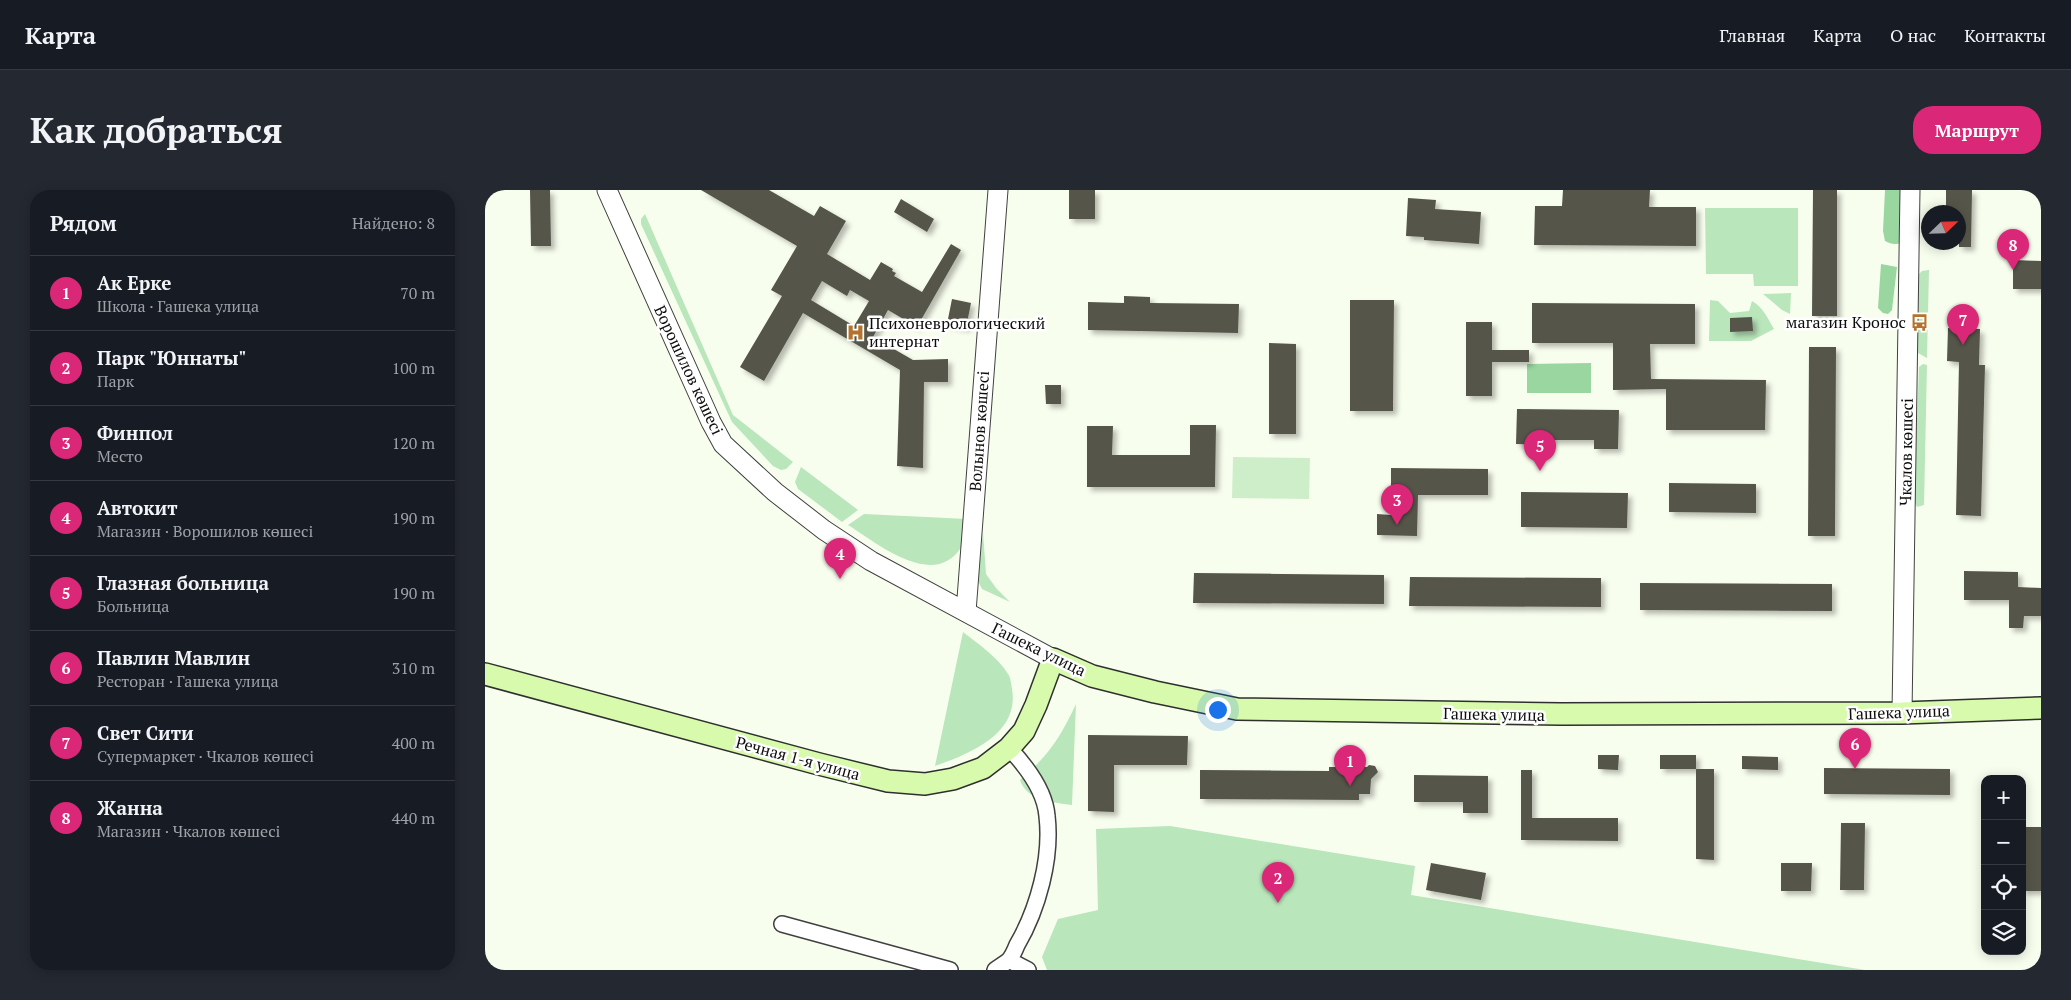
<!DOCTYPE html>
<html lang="ru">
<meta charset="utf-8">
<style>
body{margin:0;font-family:"PT Serif",serif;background:#242831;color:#f1f3f6}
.controls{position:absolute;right:15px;bottom:15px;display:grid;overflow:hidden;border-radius:10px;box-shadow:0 2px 12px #0003}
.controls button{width:45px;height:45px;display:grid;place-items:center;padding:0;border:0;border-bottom:1px solid #363941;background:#171b24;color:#f1f3f6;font:25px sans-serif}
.compass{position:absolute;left:1436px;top:15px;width:45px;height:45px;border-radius:50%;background:#171b24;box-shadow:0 2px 12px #0003;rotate:67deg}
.you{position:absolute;left:732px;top:519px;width:18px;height:18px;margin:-12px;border:4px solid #fff;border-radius:50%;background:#1a73e8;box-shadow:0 0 0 8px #1a73e833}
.badge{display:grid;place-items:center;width:32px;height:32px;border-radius:50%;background:#db2777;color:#fff;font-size:16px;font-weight:700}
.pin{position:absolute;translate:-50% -41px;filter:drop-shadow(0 1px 2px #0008)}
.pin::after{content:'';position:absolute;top:26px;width:18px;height:15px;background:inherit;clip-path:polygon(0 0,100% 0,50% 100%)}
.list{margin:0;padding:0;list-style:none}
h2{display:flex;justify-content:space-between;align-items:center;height:65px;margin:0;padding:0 20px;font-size:21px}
h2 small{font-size:16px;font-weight:400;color:#9ea1a6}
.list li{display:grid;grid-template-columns:32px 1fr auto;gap:15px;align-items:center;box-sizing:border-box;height:75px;padding:0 20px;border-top:1px solid #363941}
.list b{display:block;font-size:19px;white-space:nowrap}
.list p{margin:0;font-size:16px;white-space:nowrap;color:#9ea1a6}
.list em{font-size:16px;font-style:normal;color:#9ea1a6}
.icon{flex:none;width:28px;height:28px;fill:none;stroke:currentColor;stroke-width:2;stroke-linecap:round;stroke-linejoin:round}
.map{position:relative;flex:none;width:1556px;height:780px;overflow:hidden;border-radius:20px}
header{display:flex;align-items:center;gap:30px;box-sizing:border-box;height:70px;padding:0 25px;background:#171b24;border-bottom:1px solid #363941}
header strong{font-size:24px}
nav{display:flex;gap:28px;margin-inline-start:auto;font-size:18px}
.intro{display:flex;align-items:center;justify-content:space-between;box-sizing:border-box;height:120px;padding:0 30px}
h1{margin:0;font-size:35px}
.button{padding:12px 22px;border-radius:20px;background:#db2777;color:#fff;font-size:18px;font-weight:700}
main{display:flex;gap:30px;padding:0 30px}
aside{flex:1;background:#171b24;border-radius:20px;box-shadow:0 2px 12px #0003}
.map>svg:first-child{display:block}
.green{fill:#b9e6bb}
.forest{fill:#99d6a0}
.pitch{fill:#ceeeca}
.building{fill:#55544a;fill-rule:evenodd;filter:url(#shadow)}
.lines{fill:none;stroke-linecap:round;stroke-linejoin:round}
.minor-casing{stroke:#404040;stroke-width:18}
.tertiary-casing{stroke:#404040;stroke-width:21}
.secondary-casing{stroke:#2f2f2f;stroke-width:24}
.minor{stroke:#fff;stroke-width:15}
.tertiary{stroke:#fff;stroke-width:19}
.secondary{stroke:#d7faac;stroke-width:21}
.labels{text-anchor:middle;stroke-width:5;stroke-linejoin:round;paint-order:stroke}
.poi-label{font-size:16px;fill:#0d0d0d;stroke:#fff;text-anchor:end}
.street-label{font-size:16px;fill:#0d0d0d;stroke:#fff}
</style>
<header>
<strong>Карта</strong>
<nav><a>Главная</a><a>Карта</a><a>О нас</a><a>Контакты</a></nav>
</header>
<div class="intro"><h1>Как добраться</h1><a class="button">Маршрут</a></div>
<main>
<aside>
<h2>Рядом<small>Найдено: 8</small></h2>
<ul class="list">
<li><span class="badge">1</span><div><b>Ак Ерке</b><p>Школа · Гашека улица</p></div><em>70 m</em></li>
<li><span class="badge">2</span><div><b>Парк &quot;Юннаты&quot;</b><p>Парк</p></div><em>100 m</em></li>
<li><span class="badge">3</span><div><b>Финпол</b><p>Место</p></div><em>120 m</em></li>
<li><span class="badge">4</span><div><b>Автокит</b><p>Магазин · Ворошилов көшесі</p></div><em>190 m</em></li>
<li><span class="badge">5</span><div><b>Глазная больница</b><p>Больница</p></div><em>190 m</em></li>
<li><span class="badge">6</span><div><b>Павлин Мавлин</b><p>Ресторан · Гашека улица</p></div><em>310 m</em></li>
<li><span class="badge">7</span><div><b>Свет Сити</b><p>Супермаркет · Чкалов көшесі</p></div><em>400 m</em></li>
<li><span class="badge">8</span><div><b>Жанна</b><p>Магазин · Чкалов көшесі</p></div><em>440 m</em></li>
</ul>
</aside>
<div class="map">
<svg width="1556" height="780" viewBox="0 0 1556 780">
<defs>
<filter id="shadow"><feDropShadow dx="4" dy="4" stdDeviation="2.5" flood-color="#0004"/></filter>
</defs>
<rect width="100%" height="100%" fill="#f8feee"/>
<path class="green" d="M 1220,18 L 1313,18 L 1313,96 L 1269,96 L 1268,84 L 1221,84 Z
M 160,24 L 248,225 L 308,272 L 301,279 L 296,280 L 288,276 L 247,232 L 156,34 L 156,29 Z
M 1444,80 L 1442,168 L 1433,163 L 1433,85 L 1437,81 Z
M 1306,103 L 1305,124 L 1297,120 L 1278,104 Z
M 1225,110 L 1233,111 L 1245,123 L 1264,121 L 1267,111 C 1278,117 1283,129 1289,139 L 1266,151 L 1224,151 Z
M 1438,174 L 1442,175 L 1439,315 L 1432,317 L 1429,311 L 1434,177 Z
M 316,277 L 373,320 L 357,332 L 313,299 L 310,292 Z
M 379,324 L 482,329 C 481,337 481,349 477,356 C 450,401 393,354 363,335 Z
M 498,342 L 501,384 L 511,398 L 525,412 L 497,399 L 493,391 Z
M 478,442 C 493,454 513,467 523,484 C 526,488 526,494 527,499 C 535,544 484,564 450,576 Z
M 591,514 L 587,615 C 567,612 542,611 535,590 C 564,565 575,548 591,514 Z
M 685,636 L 930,676 L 926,705 L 1380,780 L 562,780 L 557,767 L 573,729 L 613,720 L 611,639 Z"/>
<path class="forest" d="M 1400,0 L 1418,0 L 1416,53 C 1409,55 1406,54 1400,51 L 1398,41 Z
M 1396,74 L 1412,77 L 1407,120 L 1403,124 L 1398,123 L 1393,118 Z
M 1106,173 L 1106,203 L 1042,203 L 1042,174 Z"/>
<path class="pitch" d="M 748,267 L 825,268 L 824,309 L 747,308 Z"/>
<path class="building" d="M 45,0 L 65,0 L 66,56 L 46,56 Z
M 216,0 L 284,0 L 329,26 L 335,16 L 361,31 L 342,64 L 385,90 L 396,72 L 408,79 L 407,81 L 411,83 L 409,86 L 437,102 L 466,54 L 476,60 L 432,137 L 403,120 L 388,147 L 428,170 L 463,169 L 463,192 L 439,192 L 438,278 L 412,276 L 415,180 L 318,123 L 279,191 L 255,177 L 297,106 L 286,100 L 312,56 ZM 337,91 L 362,106 L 365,100 L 384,111 L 369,136 L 326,110 Z
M 584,0 L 610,0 L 610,29 L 584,29 Z
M 1078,0 L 1165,0 L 1164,17 L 1211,17 L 1211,56 L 1049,55 L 1050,16 L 1077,16 Z
M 1328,0 L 1352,0 L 1352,126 L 1327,126 Z
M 1461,0 L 1487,0 L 1486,57 L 1474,57 L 1474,22 L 1461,22 Z
M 923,8 L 951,10 L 950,19 L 996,22 L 994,54 L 939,50 L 939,47 L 921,46 Z
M 416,9 L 449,29 L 442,42 L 409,22 Z
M 1528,70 L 1556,71 L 1556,99 L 1528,99 Z
M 639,106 L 665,107 L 665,113 L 754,114 L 753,143 L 603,140 L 603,112 L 639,113 Z
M 467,109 L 486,113 L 481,138 L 462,134 Z
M 865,110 L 909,110 L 908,221 L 865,221 Z
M 1047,113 L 1210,114 L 1210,154 L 1165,154 L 1166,189 L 1281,190 L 1280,240 L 1181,240 L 1181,199 L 1128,200 L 1128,153 L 1047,153 Z
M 1267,127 L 1268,141 L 1245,142 L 1245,128 Z
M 981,132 L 1007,132 L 1007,160 L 1044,160 L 1044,172 L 1007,172 L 1007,206 L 981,206 Z
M 1463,138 L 1495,139 L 1494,175 L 1500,175 L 1496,326 L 1471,325 L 1474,172 L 1462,171 Z
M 784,153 L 811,154 L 811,244 L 784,244 Z
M 1324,157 L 1351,157 L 1350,346 L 1323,346 Z
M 560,195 L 576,195 L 576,214 L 561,214 Z
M 1032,219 L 1134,220 L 1133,259 L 1109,259 L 1109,250 L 1059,250 L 1059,255 L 1031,254 Z
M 705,235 L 731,235 L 730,297 L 602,297 L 602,236 L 628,236 L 627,265 L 705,265 Z
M 906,278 L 1003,279 L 1003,305 L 933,305 L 932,346 L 892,345 L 892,324 L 906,325 Z
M 1184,293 L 1271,294 L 1271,323 L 1184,322 Z
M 1036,302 L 1143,303 L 1142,338 L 1036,337 Z
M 1479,381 L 1533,382 L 1533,397 L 1556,398 L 1556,426 L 1539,426 L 1538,438 L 1524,438 L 1524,410 L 1479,410 Z
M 709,383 L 899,385 L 899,414 L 708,413 Z
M 925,387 L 1116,388 L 1116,417 L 924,416 Z
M 1155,393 L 1347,394 L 1347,421 L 1155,420 Z
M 603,545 L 703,546 L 702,575 L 629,575 L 629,622 L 603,621 Z
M 1113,565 L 1134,565 L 1133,580 L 1113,579 Z
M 1175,565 L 1211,565 L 1211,579 L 1175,579 Z
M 1257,566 L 1293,567 L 1293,580 L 1257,579 Z
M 884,575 L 890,576 L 893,582 L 886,589 L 885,604 L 874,604 L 874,610 L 715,609 L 715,580 L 844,581 L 844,577 L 882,577 Z
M 1339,578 L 1465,579 L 1465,605 L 1339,604 Z
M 1211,579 L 1229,579 L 1229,670 L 1211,669 Z
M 1036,580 L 1047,580 L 1047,628 L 1133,628 L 1133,651 L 1036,650 Z
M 929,585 L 1003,586 L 1003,623 L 978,623 L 978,612 L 929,612 Z
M 1356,633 L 1380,633 L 1379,700 L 1355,700 Z
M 1537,637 L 1556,637 L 1556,701 L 1537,701 Z
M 946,673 L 1001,683 L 996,710 L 941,700 Z
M 1296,673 L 1327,673 L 1326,701 L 1296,701 Z"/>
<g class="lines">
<defs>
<path id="minor" d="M 297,734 L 465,780
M 524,770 L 543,780
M 510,780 C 514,777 519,774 523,771 C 527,767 530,760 532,755 C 553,719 567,668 562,626 C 560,600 541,576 524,558"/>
<path id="tertiary" d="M 122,0 L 226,232 L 238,254 L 290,302 L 339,340 L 386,371 L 568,469
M 481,422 L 513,0
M 1417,523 L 1425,0"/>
<path id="secondary" d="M 0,484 L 334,574 L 403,591 L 440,594 L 468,589 L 498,578 L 524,558 L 539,541 L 551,515 L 568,469 L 607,486 L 670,502 L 752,519 L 1076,524 L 1417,523 L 1556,518"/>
</defs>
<use href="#minor" class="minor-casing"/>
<use href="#tertiary" class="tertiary-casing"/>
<use href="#secondary" class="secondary-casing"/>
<use href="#minor" class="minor"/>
<use href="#tertiary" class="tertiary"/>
<use href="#secondary" class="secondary"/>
</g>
<defs>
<symbol id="bus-bare" viewBox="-9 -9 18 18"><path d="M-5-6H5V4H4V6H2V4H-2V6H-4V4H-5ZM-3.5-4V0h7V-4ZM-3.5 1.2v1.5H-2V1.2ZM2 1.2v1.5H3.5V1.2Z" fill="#b5722c" stroke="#fff" stroke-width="2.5" paint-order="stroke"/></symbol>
<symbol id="hospital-bare" viewBox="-9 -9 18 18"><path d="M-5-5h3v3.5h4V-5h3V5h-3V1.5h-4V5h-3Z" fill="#b5722c" stroke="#fff" stroke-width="2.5" paint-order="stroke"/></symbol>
</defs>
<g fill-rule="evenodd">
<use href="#bus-bare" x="1422" y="120" width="25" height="25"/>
<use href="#hospital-bare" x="358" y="130" width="25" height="25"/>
</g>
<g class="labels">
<g class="poi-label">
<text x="1421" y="138">магазин Кронос</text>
<text x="384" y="139" text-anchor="start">Психоневрологический<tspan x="384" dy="18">интернат</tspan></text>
</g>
<g class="street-label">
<text transform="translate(204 180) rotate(65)" y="6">Ворошилов көшесі</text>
<text transform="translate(494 241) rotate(-86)" y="6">Волынов көшесі</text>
<text transform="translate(1421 262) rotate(-89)" y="6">Чкалов көшесі</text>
<text transform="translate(554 459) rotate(26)" y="6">Гашека улица</text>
<text transform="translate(1414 522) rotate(-2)" y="6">Гашека улица</text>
<text transform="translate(1009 524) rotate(1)" y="6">Гашека улица</text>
<text transform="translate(313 568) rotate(15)" y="6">Речная 1-я улица</text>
</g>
</g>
</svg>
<div class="controls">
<button>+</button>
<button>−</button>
<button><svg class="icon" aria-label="locate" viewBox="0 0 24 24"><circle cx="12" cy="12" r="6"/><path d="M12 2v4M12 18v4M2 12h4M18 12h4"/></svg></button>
<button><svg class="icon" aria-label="layers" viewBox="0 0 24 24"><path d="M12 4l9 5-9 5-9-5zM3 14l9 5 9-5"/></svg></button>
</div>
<svg class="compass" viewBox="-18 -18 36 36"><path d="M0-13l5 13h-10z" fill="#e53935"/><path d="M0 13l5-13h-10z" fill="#9ea1a6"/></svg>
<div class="you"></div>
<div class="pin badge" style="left:865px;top:596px">1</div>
<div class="pin badge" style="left:793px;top:713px">2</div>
<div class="pin badge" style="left:912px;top:335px">3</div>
<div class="pin badge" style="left:355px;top:389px">4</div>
<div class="pin badge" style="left:1055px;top:281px">5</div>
<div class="pin badge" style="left:1370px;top:579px">6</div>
<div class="pin badge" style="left:1478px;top:155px">7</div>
<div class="pin badge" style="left:1528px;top:80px">8</div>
</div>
</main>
